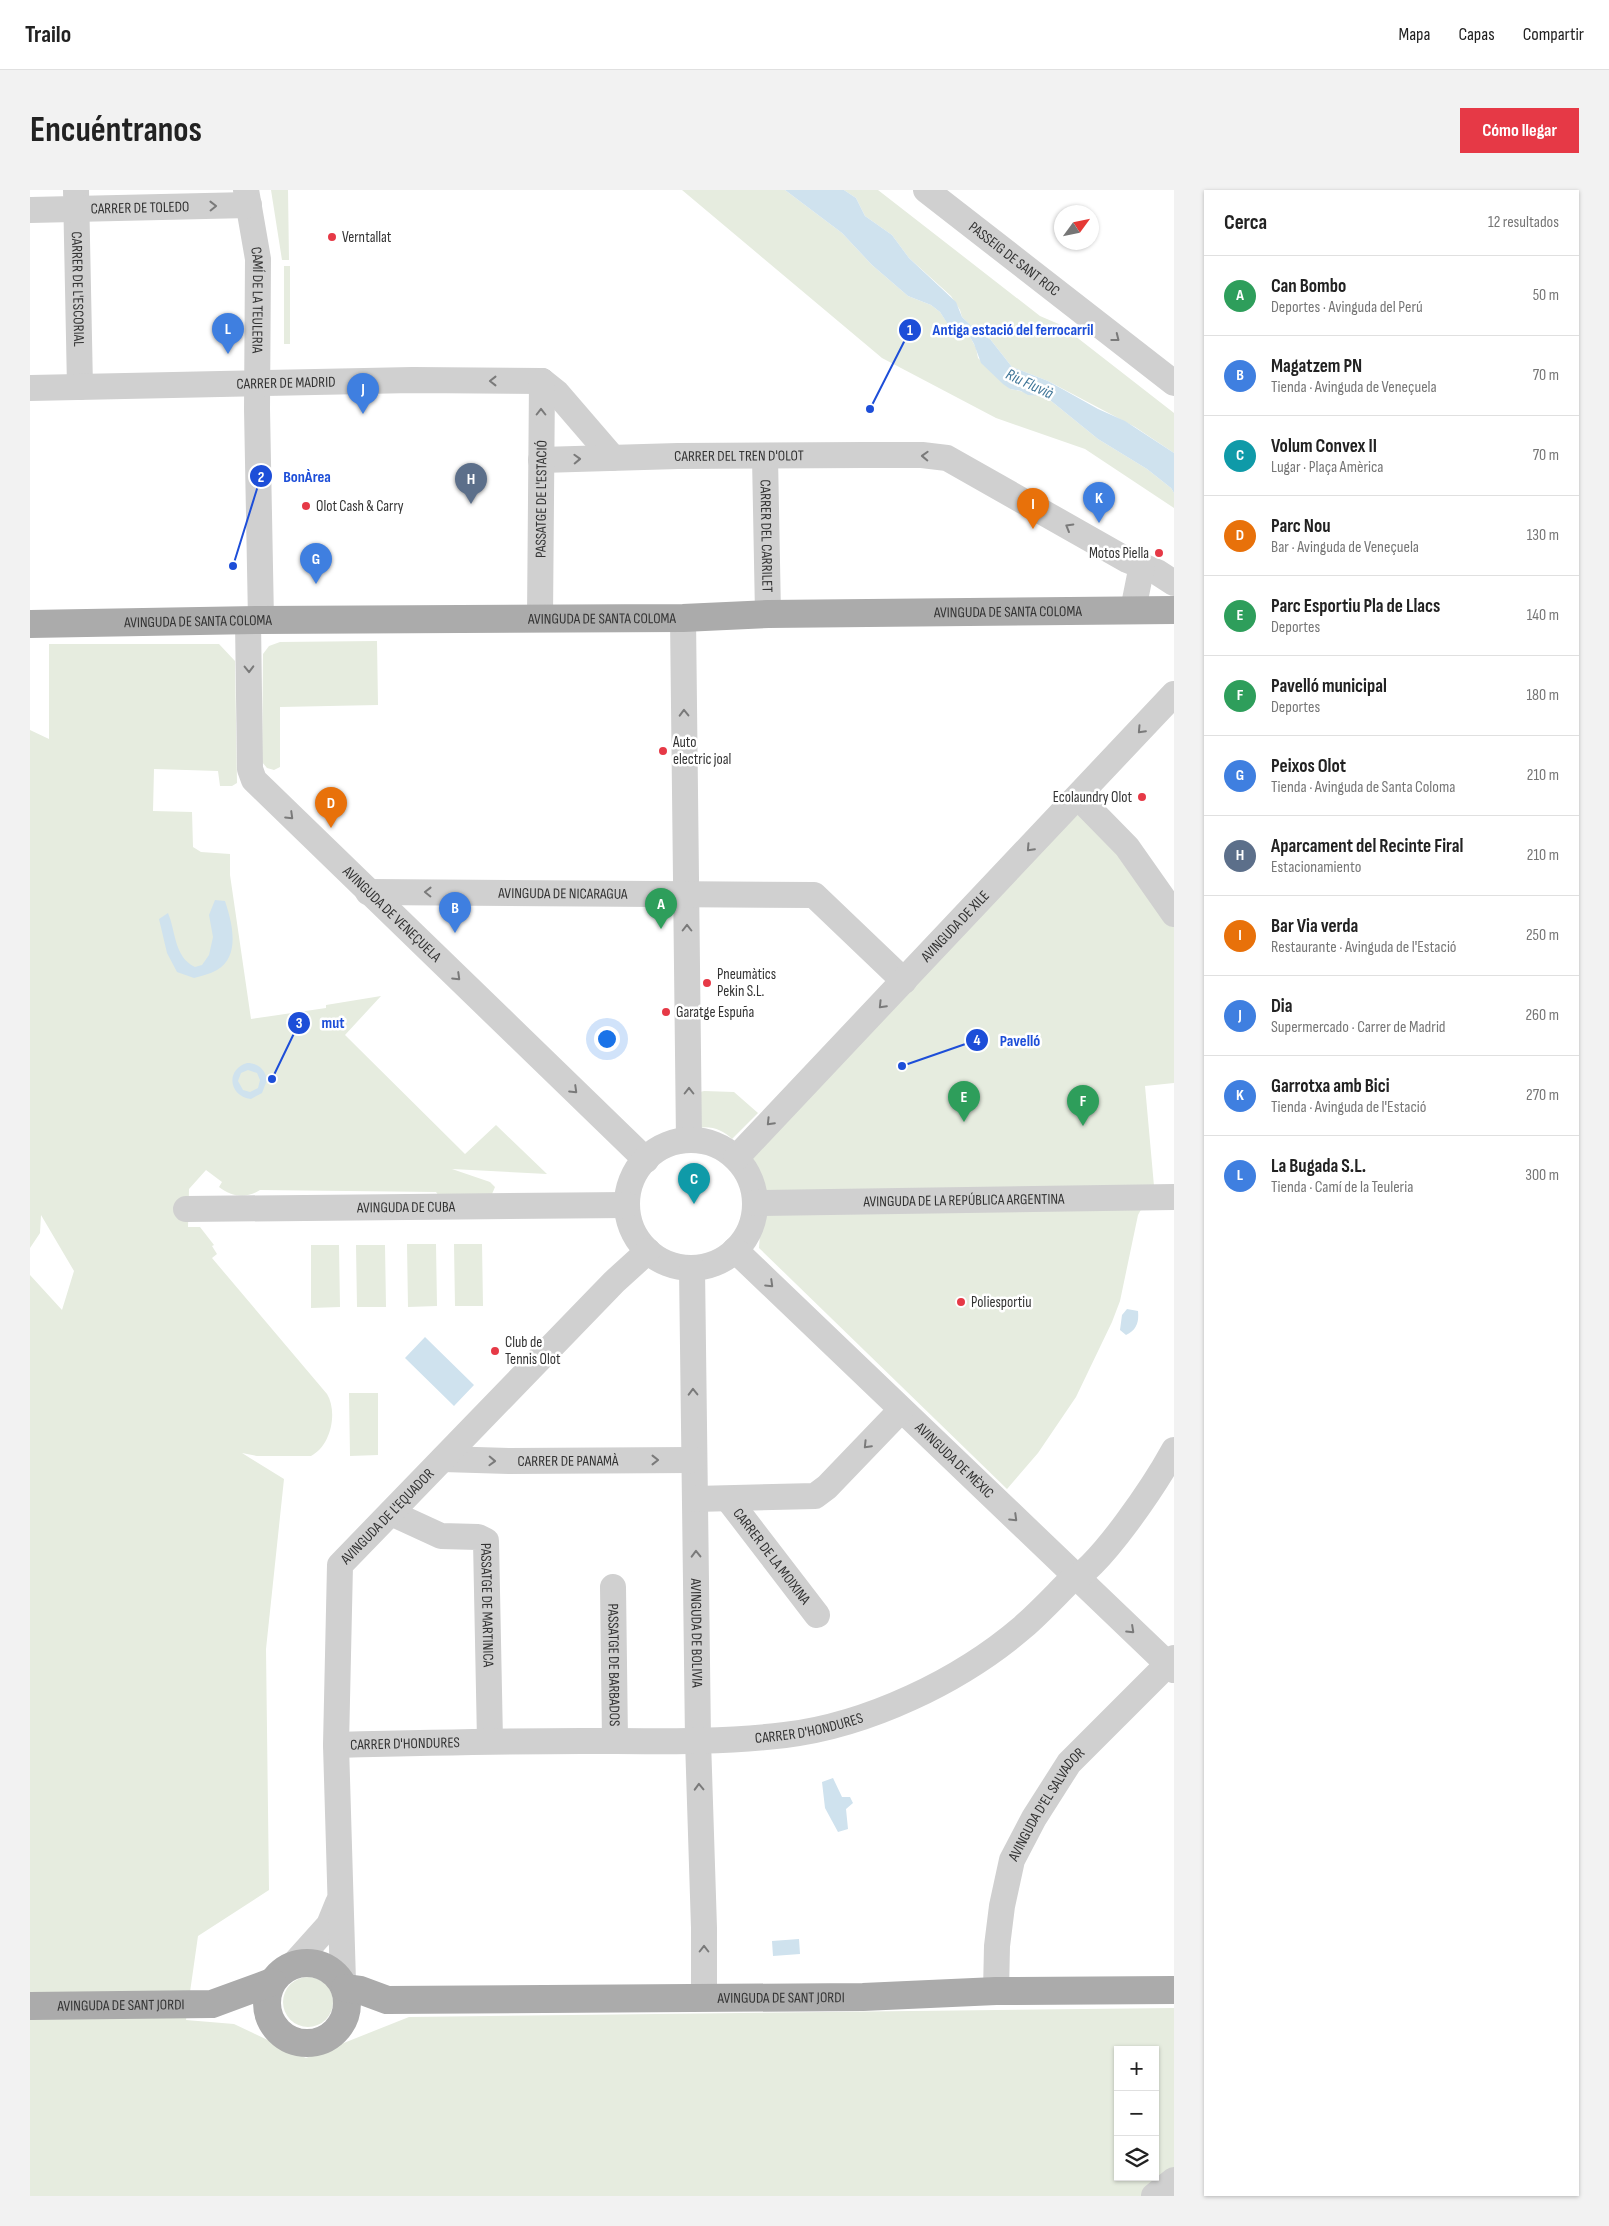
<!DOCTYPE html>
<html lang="es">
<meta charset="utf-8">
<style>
body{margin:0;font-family:"Sofia Sans Condensed",sans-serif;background:#f2f2f2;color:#222}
.controls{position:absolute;right:15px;bottom:15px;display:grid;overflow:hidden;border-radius:0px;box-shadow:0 1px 4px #0004}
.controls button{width:45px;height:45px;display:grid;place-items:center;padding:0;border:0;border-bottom:1px solid #e0e0e0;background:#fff;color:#222;font:25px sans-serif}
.compass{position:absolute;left:1024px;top:15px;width:45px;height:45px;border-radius:50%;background:#fff;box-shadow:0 1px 4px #0004;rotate:57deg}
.you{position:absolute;left:576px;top:848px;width:18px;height:18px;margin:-12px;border:4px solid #fff;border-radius:50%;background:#1a73e8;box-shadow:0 0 0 8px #1a73e833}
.badge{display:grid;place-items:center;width:32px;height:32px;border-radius:50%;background:#e63946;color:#fff;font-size:16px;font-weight:700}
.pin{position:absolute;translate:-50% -41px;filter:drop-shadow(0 1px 2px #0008)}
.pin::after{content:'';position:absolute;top:26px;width:18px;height:15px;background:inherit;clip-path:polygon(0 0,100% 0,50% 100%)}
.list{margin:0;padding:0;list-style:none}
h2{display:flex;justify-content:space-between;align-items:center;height:65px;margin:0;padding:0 20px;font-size:21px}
h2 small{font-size:16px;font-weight:400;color:#767676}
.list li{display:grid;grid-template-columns:32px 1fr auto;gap:15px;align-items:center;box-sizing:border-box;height:80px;padding:0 20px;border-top:1px solid #e0e0e0}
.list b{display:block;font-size:19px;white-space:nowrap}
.list p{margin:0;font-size:16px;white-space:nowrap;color:#767676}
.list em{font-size:16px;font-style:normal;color:#767676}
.icon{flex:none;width:28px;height:28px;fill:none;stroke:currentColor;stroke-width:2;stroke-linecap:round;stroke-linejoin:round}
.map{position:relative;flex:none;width:1144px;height:2006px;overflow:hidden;border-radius:0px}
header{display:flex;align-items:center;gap:30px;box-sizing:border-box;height:70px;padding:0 25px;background:#fff;border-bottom:1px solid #e0e0e0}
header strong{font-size:24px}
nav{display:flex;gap:28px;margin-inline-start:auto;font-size:18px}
.intro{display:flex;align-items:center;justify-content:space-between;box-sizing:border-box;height:120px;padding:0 30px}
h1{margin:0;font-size:35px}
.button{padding:12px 22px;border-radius:0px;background:#e63946;color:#fff;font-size:18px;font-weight:700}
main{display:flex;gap:30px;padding:0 30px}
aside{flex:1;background:#fff;border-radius:0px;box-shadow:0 1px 4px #0004}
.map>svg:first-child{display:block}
.green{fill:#e6ecdf;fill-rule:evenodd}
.water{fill:#cfe2ee;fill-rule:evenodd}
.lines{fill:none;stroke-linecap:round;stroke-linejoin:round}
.minor{stroke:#d0d0d0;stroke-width:26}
.major{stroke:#ababab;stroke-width:28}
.oneway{stroke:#7a7a7a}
.poi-dot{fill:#e63946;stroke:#fff;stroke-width:2}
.labels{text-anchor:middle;stroke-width:5;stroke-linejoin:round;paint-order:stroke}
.street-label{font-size:15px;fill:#333;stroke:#fff}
.poi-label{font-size:15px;fill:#333;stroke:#fff;text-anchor:start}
.water-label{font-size:16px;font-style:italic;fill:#3f7597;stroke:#fff}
.leader{fill:none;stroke:#1d4ed8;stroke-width:2}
.callout-dot{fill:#1d4ed8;stroke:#fff;stroke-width:2}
.mark-label{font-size:15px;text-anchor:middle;font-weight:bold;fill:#fff}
.callout-label{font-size:16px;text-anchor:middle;font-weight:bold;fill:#1d4ed8;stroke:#fff;stroke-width:5;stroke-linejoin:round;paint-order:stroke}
</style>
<header>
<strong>Trailo</strong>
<nav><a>Mapa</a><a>Capas</a><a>Compartir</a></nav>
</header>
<div class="intro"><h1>Encuéntranos</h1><a class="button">Cómo llegar</a></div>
<main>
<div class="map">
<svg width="1144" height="2006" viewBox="0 0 1144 2006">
<rect width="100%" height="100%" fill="#fff"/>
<path class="green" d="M 241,0 L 258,0 L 259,70 L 252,70 Z
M 652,0 L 755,0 L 812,43 L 842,75 L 878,106 L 901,115 L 910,122 L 920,137 L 929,137 L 939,145 L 946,158 L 948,168 L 980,199 L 1015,206 L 1068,249 L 1117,279 L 1141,298 L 1144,303 L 1144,318 L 1055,259 L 966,228 L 852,168 Z
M 814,0 L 848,0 L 1010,126 L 1031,135 L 1144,223 L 1144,263 L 1105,237 L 1018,191 L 982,177 L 960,149 L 950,144 L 932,127 L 930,120 L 921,106 L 879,68 L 862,45 L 835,26 L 826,8 Z
M 254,76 L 260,76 L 260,154 L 254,154 Z
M 347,451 L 348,515 L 250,517 L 250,577 L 244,580 L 237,578 L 232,572 L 233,464 L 239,456 L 250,452 Z
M 19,454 L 189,454 L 205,471 L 207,593 L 202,596 L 190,596 L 188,581 L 124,579 L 123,621 L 162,622 L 163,657 L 171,662 L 200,664 L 200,685 L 221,829 L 296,818 L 296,815 L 351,806 L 315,845 L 435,964 L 466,935 L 517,984 L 422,979 L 460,992 L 465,997 L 462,1004 L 409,1006 L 406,1002 L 230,1000 C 216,1009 202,1007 189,997 L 192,992 L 176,980 L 159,999 L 158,1037 L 170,1037 L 184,1055 L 182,1056 L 187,1064 L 182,1068 L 297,1204 C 308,1222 301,1256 281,1266 L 227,1266 L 212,1263 L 254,1289 L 236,1459 L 239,1700 L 168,1746 L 156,1830 L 204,1834 L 276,1868 L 379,1827 L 1144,1818 L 1144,2006 L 0,2006 L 0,1085 L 32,1120 L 44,1081 L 11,1025 L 10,1043 L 0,1058 L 0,540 L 19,549 ZM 1088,1860 L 1125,1860 L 1125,1987 L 1088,1987 Z
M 1049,617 L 1144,724 L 1144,893 L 1115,896 L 1124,996 L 1108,1025 L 1090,1111 L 1082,1132 L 1046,1207 L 1008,1263 L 977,1299 L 729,1058 C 732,1020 733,1003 715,969 Z
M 674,901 L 704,902 L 728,923 L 702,949 C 694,940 680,935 668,938 L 666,903 Z
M 377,1054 L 406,1054 L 407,1116 L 378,1117 Z
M 424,1054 L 452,1054 L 453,1116 L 425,1116 Z
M 281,1055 L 309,1055 L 310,1117 L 281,1118 Z
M 326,1055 L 355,1055 L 356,1117 L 327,1117 Z
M 348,1203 L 348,1265 L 320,1266 L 319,1203 Z
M253 1812a25 25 0 1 1 50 0a25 25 0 1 1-50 0Z"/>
<path class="water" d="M 755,0 L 814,0 L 826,8 L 835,26 L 862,45 L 879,68 L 926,112 L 932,127 L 950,144 L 960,149 L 982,177 L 1018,191 L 1068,219 L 1095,231 L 1144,263 L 1144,303 L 1141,298 L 1117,279 L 1068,249 L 1015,206 L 998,205 L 991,201 L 980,199 L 973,194 L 951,173 L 944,154 L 939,145 L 929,137 L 919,136 L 910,122 L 901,115 L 878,106 L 842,75 L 812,43 Z
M 185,710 L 195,711 C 202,732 211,766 187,780 C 180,784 171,786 164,788 L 147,782 L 137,763 L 129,729 L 138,723 C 146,742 144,767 165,777 L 172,775 L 179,765 L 183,747 L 179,725 Z
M 217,873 C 228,873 235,879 237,890 L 232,903 L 221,909 C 199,906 195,880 217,873 ZM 218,880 L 227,883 L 230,890 L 228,898 L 220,902 L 213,900 L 208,891 L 211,883 Z
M 1097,1119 L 1108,1121 C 1109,1132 1107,1140 1096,1145 L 1090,1140 L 1092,1125 Z
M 395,1147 L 444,1195 L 424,1216 L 375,1168 Z
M 803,1588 L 812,1607 L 820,1607 L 823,1613 L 816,1619 L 818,1639 L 808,1642 L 795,1618 L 792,1592 Z
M 769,1749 L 770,1764 L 743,1766 L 742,1751 Z"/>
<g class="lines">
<g class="minor">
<path id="s1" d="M 46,0 L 50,197"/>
<path id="s2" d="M 216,0 L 228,69 L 227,219 L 231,430"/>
<path id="s3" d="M 896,0 L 1144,193"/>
<path id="s4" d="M 0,20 L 219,15"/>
<path d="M 512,191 L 527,203 L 583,268"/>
<path id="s5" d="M 0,198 L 383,190 L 512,191"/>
<path id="s6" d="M 735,267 L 738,424"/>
<path id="s7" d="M 511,270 L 648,266 L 835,265 L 892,265 L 917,268 L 1097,370 L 1127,382 L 1144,393"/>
<path d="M 1103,420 L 1112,375"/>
<path id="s8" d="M 510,428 L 512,191"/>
<path d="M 653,428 L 659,950"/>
<path id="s9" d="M 218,431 L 220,579 L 224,590 L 616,970"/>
<path d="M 1048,607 L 1097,657 L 1144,724"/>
<path id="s10" d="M 338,702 L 784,705 L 874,791"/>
<circle cx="661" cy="1014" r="64"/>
<path id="s11" d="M 706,968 L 1144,504"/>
<path id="s12" d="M 725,1013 L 1144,1007"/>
<path id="s13" d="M 156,1019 L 597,1015"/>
<path id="s14" d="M 705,1060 L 1144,1480"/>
<path id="s15" d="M 662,1078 L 668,1550 L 674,1738 L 674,1808"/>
<path id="s16" d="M 413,1269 L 479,1271 L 664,1270"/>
<path d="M 665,1309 L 785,1306 L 797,1297 L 871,1220"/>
<path id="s17" d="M 698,1309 L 787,1425"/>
<path id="s18" d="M 361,1323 L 411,1346 L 448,1347 L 456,1351 L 460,1551"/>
<path id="s19" d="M 583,1397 L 585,1551"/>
<path id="s20" d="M 306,1555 C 388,1553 470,1551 552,1551 C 619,1551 688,1553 755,1545 C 838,1535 930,1491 993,1437 C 1009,1423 1023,1408 1038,1393 C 1070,1378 1126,1293 1144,1260"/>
<path d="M 264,1774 L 299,1735 L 308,1713"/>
<path id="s21" d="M 313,1792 L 306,1555 L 310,1375 L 584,1092 L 618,1061"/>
<path id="s22" d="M 966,1801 L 967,1756 L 972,1716 L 982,1670 L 1004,1628 L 1039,1573 L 1144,1468"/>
<path d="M 1124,2006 L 1144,1990"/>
</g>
<g class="major">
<path id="s23" d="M 0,434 L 231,430 L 653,428 L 738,424 L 1144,420"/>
<circle cx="277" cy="1813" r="40"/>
<path id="s24" d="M 315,1798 L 330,1800 L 357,1810 L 833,1807 L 966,1801 L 1144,1800"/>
<path id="s25" d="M 0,1816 L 182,1814 L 242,1792"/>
</g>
</g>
<defs><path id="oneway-chevron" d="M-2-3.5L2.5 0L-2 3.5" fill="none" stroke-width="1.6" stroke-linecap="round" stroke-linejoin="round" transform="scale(1.25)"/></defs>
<g class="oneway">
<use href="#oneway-chevron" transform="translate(183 16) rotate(-1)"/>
<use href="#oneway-chevron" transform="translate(1086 148) rotate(38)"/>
<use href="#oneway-chevron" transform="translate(463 191) rotate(-180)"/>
<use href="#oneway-chevron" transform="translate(511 222) rotate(-90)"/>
<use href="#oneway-chevron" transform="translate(895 266) rotate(-178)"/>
<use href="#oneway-chevron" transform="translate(547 269) rotate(-2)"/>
<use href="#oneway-chevron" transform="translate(1039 337) rotate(-150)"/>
<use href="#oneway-chevron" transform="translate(219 479) rotate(89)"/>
<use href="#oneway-chevron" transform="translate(654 523) rotate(-91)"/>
<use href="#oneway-chevron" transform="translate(1111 540) rotate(133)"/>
<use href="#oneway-chevron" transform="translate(260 626) rotate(44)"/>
<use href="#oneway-chevron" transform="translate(1000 658) rotate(133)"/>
<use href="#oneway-chevron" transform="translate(398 702) rotate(-179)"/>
<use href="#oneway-chevron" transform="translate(657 738) rotate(-90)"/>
<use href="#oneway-chevron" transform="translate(427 787) rotate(44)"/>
<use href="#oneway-chevron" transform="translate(852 815) rotate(134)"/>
<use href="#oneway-chevron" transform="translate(544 900) rotate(44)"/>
<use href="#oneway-chevron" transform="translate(659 901) rotate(-90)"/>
<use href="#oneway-chevron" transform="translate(740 932) rotate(134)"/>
<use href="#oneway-chevron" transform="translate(740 1094) rotate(44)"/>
<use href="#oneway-chevron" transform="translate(663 1202) rotate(-91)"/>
<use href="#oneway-chevron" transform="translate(837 1255) rotate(134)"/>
<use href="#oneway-chevron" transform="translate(625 1270)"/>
<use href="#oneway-chevron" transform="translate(462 1271) rotate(2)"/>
<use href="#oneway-chevron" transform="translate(984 1328) rotate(44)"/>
<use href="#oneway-chevron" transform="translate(666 1364) rotate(-91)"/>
<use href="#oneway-chevron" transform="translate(1101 1440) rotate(43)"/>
<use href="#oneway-chevron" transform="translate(669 1597) rotate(-92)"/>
<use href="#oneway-chevron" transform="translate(674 1759) rotate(-90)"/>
</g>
<g class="poi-dot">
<circle cx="302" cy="47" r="5"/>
<circle cx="276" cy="316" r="5"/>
<circle cx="1129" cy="363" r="5"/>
<circle cx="633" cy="561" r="5"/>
<circle cx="1112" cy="607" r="5"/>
<circle cx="677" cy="793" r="5"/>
<circle cx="636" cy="822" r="5"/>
<circle cx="931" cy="1112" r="5"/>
<circle cx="465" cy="1161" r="5"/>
</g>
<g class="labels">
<g class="street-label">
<text dy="5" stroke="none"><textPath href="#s4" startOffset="110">CARRER DE TOLEDO</textPath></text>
<text dy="5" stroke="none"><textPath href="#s3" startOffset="112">PASSEIG DE SANT ROC</textPath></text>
<text dy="5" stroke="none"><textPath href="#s1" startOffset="99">CARRER DE L'ESCORIAL</textPath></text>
<text dy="5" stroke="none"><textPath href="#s2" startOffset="111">CAMÍ DE LA TEULERIA</textPath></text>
<text dy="5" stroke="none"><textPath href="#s5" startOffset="256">CARRER DE MADRID</textPath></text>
<text dy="5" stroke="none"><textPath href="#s7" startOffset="198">CARRER DEL TREN D'OLOT</textPath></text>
<text dy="5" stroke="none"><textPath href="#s8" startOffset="119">PASSATGE DE L'ESTACIÓ</textPath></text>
<text dy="5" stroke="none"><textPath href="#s6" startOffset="79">CARRER DEL CARRILET</textPath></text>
<text dy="5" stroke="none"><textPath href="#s23" startOffset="978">AVINGUDA DE SANTA COLOMA</textPath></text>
<text dy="5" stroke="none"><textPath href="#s23" startOffset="572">AVINGUDA DE SANTA COLOMA</textPath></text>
<text dy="5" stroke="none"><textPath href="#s23" startOffset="168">AVINGUDA DE SANTA COLOMA</textPath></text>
<text dy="5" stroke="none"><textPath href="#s10" startOffset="195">AVINGUDA DE NICARAGUA</textPath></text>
<text dy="5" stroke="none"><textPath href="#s9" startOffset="352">AVINGUDA DE VENEÇUELA</textPath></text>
<text dy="5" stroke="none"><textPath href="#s11" startOffset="319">AVINGUDA DE XILE</textPath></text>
<text dy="5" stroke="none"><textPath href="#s12" startOffset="209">AVINGUDA DE LA REPÚBLICA ARGENTINA</textPath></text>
<text dy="5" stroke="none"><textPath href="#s13" startOffset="220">AVINGUDA DE CUBA</textPath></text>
<text dy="5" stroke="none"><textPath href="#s16" startOffset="125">CARRER DE PANAMÀ</textPath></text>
<text dy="5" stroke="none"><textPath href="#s14" startOffset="304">AVINGUDA DE MÈXIC</textPath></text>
<text dy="5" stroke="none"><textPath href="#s21" startOffset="485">AVINGUDA DE L'EQUADOR</textPath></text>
<text dy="5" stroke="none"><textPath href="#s17" startOffset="72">CARRER DE LA MOIXINA</textPath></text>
<text dy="5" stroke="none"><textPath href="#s18" startOffset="165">PASSATGE DE MARTINICA</textPath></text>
<text dy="5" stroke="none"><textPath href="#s15" startOffset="365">AVINGUDA DE BOLIVIA</textPath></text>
<text dy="5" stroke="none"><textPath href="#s19" startOffset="78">PASSATGE DE BARBADOS</textPath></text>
<text dy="5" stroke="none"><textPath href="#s20" startOffset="474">CARRER D'HONDURES</textPath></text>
<text dy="5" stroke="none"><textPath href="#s20" startOffset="69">CARRER D'HONDURES</textPath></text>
<text dy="5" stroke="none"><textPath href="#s22" startOffset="198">AVINGUDA D'EL SALVADOR</textPath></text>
<text dy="5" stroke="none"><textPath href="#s24" startOffset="438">AVINGUDA DE SANT JORDI</textPath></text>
<text dy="5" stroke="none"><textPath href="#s25" startOffset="91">AVINGUDA DE SANT JORDI</textPath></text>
</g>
<g class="poi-label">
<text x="312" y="52">Verntallat</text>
<text x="286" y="321">Olot Cash &amp; Carry</text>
<text x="1119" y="368" text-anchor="end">Motos Piella</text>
<text x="643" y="557">Auto<tspan x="643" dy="17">electric joal</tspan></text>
<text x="1102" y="612" text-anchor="end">Ecolaundry Olot</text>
<text x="687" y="789">Pneumàtics<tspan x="687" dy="17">Pekin S.L.</tspan></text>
<text x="646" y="827">Garatge Espuña</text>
<text x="941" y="1117">Poliesportiu</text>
<text x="475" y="1157">Club de<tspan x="475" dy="17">Tennis Olot</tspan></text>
</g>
<g class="water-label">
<text transform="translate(1000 193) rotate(25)" y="6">Riu Fluvià</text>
</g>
</g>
<path class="leader" d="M840 219L880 140M203 376L231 286M242 889L269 833M872 876L947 850"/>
<g class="callout-dot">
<circle cx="840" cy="219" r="5"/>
<circle cx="203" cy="376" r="5"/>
<circle cx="242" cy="889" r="5"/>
<circle cx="872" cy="876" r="5"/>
<circle cx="880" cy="140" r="12"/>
<circle cx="231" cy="286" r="12"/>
<circle cx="269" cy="833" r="12"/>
<circle cx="947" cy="850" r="12"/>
</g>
<g class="mark-label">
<text x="880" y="145">1</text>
<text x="231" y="292">2</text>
<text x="269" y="838">3</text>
<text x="947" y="855">4</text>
</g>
<g class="callout-label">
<text x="983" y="145">Antiga estació del ferrocarril</text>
<text x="277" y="292">BonÀrea</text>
<text x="303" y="838">mut</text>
<text x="990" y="856">Pavelló</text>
</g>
</svg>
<div class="controls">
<button>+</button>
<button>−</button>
<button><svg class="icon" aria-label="layers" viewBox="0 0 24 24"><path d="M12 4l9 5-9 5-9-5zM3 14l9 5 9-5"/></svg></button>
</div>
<svg class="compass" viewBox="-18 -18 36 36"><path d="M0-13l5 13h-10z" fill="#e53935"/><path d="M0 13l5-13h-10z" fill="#767676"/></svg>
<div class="you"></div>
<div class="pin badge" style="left:631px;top:739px;background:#2e9e5b">A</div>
<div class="pin badge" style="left:425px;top:743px;background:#3f7fe0">B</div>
<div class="pin badge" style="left:664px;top:1014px;background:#0f9aa8">C</div>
<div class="pin badge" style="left:301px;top:638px;background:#e8710a">D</div>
<div class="pin badge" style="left:934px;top:932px;background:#2e9e5b">E</div>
<div class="pin badge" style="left:1053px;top:936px;background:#2e9e5b">F</div>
<div class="pin badge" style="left:286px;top:394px;background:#3f7fe0">G</div>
<div class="pin badge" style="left:441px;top:314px;background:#5c6f8a">H</div>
<div class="pin badge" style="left:1003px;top:339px;background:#e8710a">I</div>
<div class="pin badge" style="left:333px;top:224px;background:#3f7fe0">J</div>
<div class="pin badge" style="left:1069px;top:333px;background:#3f7fe0">K</div>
<div class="pin badge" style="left:198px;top:164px;background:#3f7fe0">L</div>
</div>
<aside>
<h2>Cerca<small>12 resultados</small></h2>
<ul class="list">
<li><span class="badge" style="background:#2e9e5b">A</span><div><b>Can Bombo</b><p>Deportes · Avinguda del Perú</p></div><em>50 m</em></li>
<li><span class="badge" style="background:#3f7fe0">B</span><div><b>Magatzem PN</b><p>Tienda · Avinguda de Veneçuela</p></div><em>70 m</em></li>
<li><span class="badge" style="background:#0f9aa8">C</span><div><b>Volum Convex II</b><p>Lugar · Plaça Amèrica</p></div><em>70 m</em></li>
<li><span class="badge" style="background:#e8710a">D</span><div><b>Parc Nou</b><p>Bar · Avinguda de Veneçuela</p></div><em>130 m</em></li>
<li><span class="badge" style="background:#2e9e5b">E</span><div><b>Parc Esportiu Pla de Llacs</b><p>Deportes</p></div><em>140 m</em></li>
<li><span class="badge" style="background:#2e9e5b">F</span><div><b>Pavelló municipal</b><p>Deportes</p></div><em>180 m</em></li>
<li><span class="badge" style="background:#3f7fe0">G</span><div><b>Peixos Olot</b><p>Tienda · Avinguda de Santa Coloma</p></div><em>210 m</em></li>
<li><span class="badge" style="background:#5c6f8a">H</span><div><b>Aparcament del Recinte Firal</b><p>Estacionamiento</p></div><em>210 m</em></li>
<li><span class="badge" style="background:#e8710a">I</span><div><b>Bar Via verda</b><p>Restaurante · Avinguda de l'Estació</p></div><em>250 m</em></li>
<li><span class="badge" style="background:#3f7fe0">J</span><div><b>Dia</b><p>Supermercado · Carrer de Madrid</p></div><em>260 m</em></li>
<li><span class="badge" style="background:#3f7fe0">K</span><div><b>Garrotxa amb Bici</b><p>Tienda · Avinguda de l'Estació</p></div><em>270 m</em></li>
<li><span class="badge" style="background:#3f7fe0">L</span><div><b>La Bugada S.L.</b><p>Tienda · Camí de la Teuleria</p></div><em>300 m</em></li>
</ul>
</aside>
</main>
